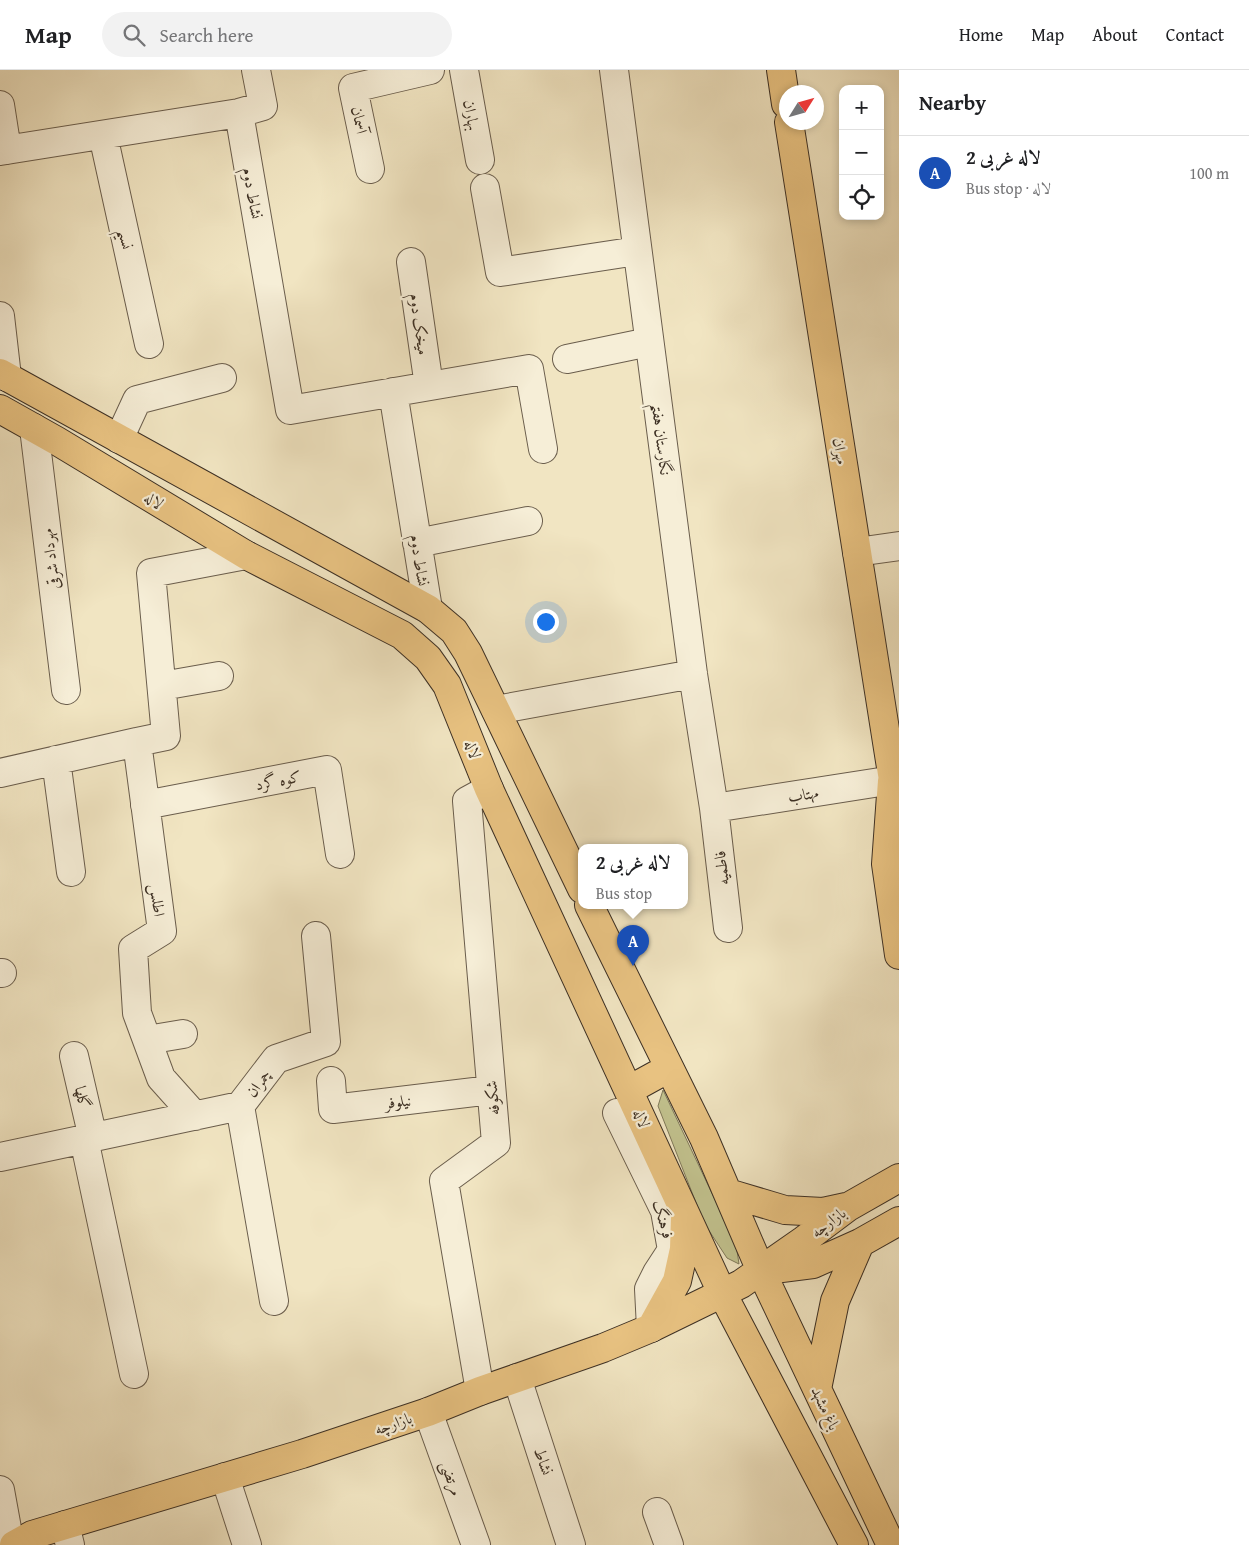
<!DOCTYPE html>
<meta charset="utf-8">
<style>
body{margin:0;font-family:"Gentium Book Plus",Amiri,serif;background:#f2f2f2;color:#202124}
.controls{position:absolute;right:15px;top:15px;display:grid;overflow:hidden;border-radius:10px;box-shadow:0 2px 8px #0003}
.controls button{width:45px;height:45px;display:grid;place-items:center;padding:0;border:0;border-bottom:1px solid #e0e0e0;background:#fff;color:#202124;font:25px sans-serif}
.compass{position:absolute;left:779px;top:15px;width:45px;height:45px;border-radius:50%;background:#fff;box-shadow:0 2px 8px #0003;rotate:53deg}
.you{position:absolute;left:545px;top:551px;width:18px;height:18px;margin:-12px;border:4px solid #fff;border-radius:50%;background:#1a73e8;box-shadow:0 0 0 8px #1a73e833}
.badge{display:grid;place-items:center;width:32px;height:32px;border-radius:50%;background:#7c3aed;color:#fff;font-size:16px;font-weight:700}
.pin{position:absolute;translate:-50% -41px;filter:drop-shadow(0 1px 2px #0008)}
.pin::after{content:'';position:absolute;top:26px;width:18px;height:15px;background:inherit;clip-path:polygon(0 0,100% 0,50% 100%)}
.popup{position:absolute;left:578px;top:774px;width:110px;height:65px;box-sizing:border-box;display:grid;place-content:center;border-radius:10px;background:#fff;filter:drop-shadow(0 1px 4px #0005);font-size:16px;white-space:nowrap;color:#757577}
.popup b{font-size:19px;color:#202124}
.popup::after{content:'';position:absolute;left:50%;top:100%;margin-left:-10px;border:10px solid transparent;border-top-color:#fff}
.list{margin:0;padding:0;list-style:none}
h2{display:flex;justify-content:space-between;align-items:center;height:65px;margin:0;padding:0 20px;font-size:21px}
h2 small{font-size:16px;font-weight:400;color:#757577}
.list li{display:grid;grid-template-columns:32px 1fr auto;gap:15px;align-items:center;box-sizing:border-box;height:75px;padding:0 20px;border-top:1px solid #e0e0e0}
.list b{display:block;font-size:19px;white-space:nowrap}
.list p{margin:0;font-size:16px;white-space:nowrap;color:#757577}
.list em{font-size:16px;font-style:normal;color:#757577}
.icon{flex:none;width:28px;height:28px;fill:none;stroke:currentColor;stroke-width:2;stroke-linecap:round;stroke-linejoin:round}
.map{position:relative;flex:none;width:899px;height:1475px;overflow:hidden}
header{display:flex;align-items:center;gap:30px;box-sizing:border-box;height:70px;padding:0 25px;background:#fff;border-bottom:1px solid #e0e0e0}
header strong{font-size:24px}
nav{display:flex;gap:28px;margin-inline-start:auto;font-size:18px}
.search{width:350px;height:45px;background:#f2f2f2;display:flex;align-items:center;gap:12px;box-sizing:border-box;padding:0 18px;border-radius:28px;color:#757577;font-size:19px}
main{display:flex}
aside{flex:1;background:#fff}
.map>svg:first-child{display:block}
.green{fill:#c2c28e;stroke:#807959}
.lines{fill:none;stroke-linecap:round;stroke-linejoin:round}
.minor-casing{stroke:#6a5d4c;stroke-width:30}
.major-casing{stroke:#3d3024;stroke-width:30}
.minor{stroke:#f6eed7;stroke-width:28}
.major{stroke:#e8c281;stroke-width:28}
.labels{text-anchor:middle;stroke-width:4.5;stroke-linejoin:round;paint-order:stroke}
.street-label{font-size:16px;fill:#3d3024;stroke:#f6eed7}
</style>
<header>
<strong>Map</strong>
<div class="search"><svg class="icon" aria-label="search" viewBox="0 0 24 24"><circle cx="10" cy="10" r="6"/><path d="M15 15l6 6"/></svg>Search here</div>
<nav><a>Home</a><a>Map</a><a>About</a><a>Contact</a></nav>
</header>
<main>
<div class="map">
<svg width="899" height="1475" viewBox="0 0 899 1475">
<rect width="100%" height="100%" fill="#f1e5c2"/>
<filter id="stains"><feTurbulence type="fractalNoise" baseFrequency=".004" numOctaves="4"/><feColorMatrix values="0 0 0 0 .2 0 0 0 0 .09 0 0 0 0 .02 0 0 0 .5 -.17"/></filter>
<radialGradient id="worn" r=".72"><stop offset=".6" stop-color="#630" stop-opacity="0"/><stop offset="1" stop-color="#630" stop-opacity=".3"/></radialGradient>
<path class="green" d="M 663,1020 L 736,1174 L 739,1194 L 727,1188 L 704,1153 L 658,1036 Z"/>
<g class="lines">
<defs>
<path id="minor" d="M 464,0 L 480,90
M 614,0 L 693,604 L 714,738 L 728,858
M 0,35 L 7,80
M 239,43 L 290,340 L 529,299 L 543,379
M 103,65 L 149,274
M 0,81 L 239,43 L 263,36 L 256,0
M 370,99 L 353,18 L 430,0
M 485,118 L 500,202 L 637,181
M 411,192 L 429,316
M 0,246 L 7,307
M 567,289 L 649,272
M 393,322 L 428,539
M 34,358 L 66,620
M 119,369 L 137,330 L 222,308
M 417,473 L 528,451
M 857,482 L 899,476
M 162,616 L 219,606
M 496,640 L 693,604
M 56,690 L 71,802
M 0,703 L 137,672
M 145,735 L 327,700 L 340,784
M 714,738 L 893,710
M 0,903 L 2,903
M 147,970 L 183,964
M 74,986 L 93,1068
M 331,1011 L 333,1039 L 491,1020
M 240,1036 L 274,1231
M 617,1043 L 665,1141 L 672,1180 L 657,1203 L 649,1219 L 651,1258
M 195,1046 L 161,1008 L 137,943 L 133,879 L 162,861 L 137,672 L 166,666 L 151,503 L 246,485
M 84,1069 L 134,1304
M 0,1087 L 240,1036 L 276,989 L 326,972 L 316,866
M 517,1308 L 571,1475
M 480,1321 L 444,1111 L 496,1073 L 467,731 L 489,719
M 428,1342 L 476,1475
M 225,1407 L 247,1475
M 0,1420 L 10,1475
M 657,1442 L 669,1475
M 65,1455 L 70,1475"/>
<path id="major" d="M 781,0 L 786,34
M 789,52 L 893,710 L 899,731
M 0,303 L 428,539 L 454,561 L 468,583 L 582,819
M 0,339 L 57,371 L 246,485 L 402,565 L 428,588 L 447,615 L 489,719 L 722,1223 L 854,1475
M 892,711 L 886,794 L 899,885
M 589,835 L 704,1068 L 761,1201 L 891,1475
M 629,1020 L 669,998
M 728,1123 L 785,1140 L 823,1142 L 846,1137
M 766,1200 L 813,1194 L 860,1173 L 899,1151
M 651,1258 L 677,1211 L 684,1179 L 685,1147
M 817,1319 L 835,1231 L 860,1173
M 14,1475 L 32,1465 L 302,1384 L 428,1342 L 480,1321 L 603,1278 L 651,1258 L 741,1214 L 804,1170 L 848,1137 L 899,1108"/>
</defs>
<use href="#minor" class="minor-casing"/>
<use href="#major" class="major-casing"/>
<use href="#minor" class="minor"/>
<use href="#major" class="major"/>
</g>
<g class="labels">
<g class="street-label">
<text transform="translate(472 45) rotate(80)" y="6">بهاران</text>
<text transform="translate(360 50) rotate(78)" y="6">آسمان</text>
<text transform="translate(253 123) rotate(80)" y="6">نشاط دوم</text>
<text transform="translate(126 169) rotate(78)" y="6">نسیم</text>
<text transform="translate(420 254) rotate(82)" y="6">میخک دوم</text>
<text transform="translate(662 369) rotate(83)" y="6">نگارستان هفتم</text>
<text transform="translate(841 381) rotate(81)" y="6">مهران</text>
<text transform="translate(154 430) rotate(31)" y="6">لاله</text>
<text transform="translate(50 489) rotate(-97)" y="6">مهرداد شرقی</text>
<text transform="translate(420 490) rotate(81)" y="6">نشاط دوم</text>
<text transform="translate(473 679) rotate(68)" y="6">لاله</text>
<text transform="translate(278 710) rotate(-11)" y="6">کوه گرد</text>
<text transform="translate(803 724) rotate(-9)" y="6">مهتاب</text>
<text transform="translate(721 798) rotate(-97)" y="6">فاطمیه</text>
<text transform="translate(158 830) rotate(82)" y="6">اطلس</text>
<text transform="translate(258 1013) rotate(-53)" y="6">چمران</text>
<text transform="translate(83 1027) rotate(77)" y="6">گلها</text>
<text transform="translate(492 1028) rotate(-95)" y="6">شکوفه</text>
<text transform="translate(398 1031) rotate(-7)" y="6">نیلوفر</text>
<text transform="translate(642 1048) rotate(65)" y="6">لاله</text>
<text transform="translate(664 1149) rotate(74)" y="6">فرهنگ</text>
<text transform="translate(828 1152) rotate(-37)" y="6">بازارچه</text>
<text transform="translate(826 1338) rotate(65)" y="6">باغ مشهد</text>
<text transform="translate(393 1353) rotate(-19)" y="6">بازارچه</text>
<text transform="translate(544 1391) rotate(72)" y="6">نشاط</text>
<text transform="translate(452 1408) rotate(70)" y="6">مرتضی</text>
</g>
</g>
<rect width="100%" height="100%" filter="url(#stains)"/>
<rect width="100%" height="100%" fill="url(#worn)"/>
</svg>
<div class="controls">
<button>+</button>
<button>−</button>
<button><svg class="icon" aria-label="locate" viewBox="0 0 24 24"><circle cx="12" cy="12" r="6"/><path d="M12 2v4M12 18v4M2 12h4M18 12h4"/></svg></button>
</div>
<svg class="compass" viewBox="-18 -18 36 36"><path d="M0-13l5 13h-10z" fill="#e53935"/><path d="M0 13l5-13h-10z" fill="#757577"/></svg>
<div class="you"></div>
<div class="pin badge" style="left:633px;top:896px;background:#1a4fb4">A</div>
<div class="popup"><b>لاله غربی 2</b>Bus stop</div>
</div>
<aside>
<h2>Nearby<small></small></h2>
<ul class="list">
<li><span class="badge" style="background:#1a4fb4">A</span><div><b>لاله غربی 2</b><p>Bus stop · لاله</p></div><em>100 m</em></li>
</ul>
</aside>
</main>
